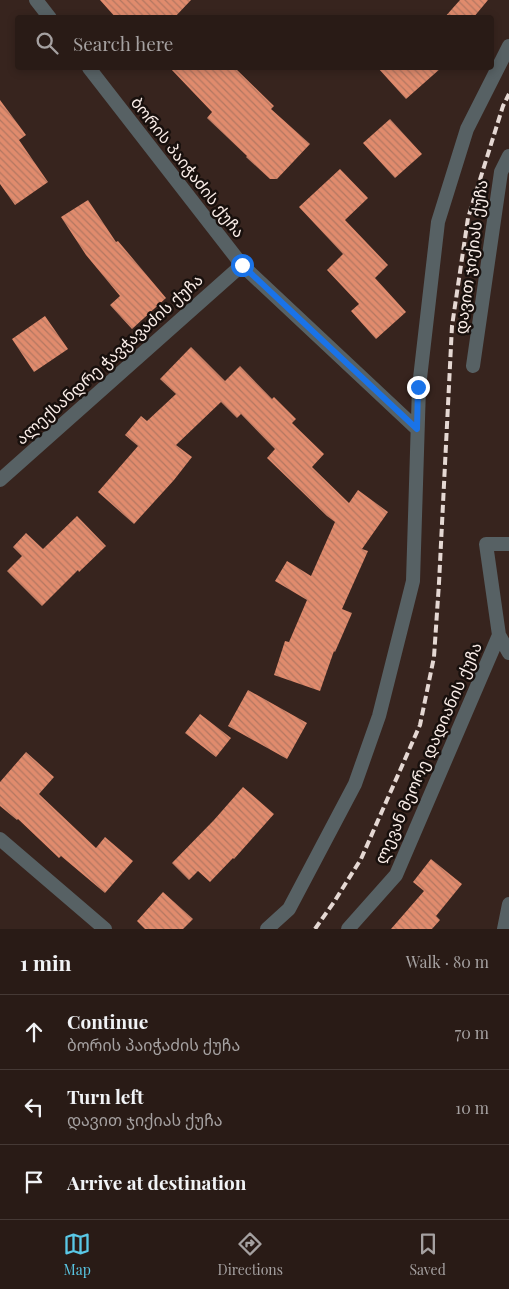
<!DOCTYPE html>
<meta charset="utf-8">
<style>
body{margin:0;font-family:"Playfair Display","Noto Sans Georgian",serif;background:#352823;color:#f1f3f6}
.stop{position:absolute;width:15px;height:15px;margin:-11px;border:4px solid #1a73e8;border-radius:50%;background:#fff}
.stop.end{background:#1a73e8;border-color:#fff;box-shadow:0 1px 5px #0008}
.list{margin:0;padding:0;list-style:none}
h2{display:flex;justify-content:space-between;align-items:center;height:65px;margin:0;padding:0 20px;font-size:21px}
h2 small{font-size:16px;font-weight:400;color:#a5a1a1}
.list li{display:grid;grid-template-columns:32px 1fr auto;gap:15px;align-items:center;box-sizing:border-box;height:75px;padding:0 20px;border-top:1px solid #453935}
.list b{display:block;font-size:19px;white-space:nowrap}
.list p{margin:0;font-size:16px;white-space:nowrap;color:#a5a1a1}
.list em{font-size:16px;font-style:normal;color:#a5a1a1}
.icon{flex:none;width:28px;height:28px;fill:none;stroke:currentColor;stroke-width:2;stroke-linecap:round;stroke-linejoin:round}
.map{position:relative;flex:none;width:509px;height:929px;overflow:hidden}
.search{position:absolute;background:#291b16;box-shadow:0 2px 8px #0003;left:15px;right:15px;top:15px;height:55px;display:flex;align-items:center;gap:12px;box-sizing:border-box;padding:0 18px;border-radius:5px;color:#a5a1a1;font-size:19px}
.sheet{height:290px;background:#291b16}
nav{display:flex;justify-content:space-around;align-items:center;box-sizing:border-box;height:70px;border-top:1px solid #453935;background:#291b16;font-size:14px;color:#a5a1a1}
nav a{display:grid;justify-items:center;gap:2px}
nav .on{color:#5ac8e6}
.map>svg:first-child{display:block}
.building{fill:url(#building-back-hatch)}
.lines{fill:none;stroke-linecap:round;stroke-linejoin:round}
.minor{stroke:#576164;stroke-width:14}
.rail{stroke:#e5d8d3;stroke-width:4;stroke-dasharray:8 4;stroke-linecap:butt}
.route{stroke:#1a73e8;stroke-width:6}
.labels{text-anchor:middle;stroke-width:5;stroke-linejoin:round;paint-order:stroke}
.street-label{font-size:16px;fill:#fbeee9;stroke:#18100d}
</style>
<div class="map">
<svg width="509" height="929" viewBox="0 0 509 929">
<defs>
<pattern id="building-back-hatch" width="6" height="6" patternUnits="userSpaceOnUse" patternTransform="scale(1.25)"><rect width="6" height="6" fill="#e08b6d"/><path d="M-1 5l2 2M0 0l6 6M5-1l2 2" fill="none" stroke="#b37761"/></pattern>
</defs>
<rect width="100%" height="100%" fill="#37241e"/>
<path class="building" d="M 100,0 L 191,0 L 174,18 L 116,18 Z
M 460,0 L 488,0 L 473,18 L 444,18 Z
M 170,68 L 235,68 L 274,106 L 271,109 L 310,144 L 277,179 L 270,179 L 246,157 L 247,156 L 207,118 L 212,112 Z
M 378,68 L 441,68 L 406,99 Z
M 0,100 L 26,135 L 19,140 L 48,182 L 15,205 L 0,184 Z
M 390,119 L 422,154 L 395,178 L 363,143 Z
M 340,169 L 368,198 L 345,220 L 388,265 L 375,278 L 406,312 L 376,339 L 351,311 L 359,304 L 327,270 L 343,254 L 299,207 Z
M 88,200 L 116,242 L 118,241 L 166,298 L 132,329 L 110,305 L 120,296 L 86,255 L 61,217 Z
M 45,316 L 68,349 L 34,372 L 12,339 Z
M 191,347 L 225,381 L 240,366 L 272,399 L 274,397 L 296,419 L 292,423 L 324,454 L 312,467 L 349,503 L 358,490 L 388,512 L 362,549 L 368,551 L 342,609 L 352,613 L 335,652 L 334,651 L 320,691 L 274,675 L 285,641 L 289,642 L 307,600 L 275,581 L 287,561 L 311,576 L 335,522 L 327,516 L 267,458 L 275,449 L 241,414 L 237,418 L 221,402 L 176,445 L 192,457 L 174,480 L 134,524 L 98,492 L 138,446 L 125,435 L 141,416 L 147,421 L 176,394 L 160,379 Z
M 77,516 L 106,546 L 79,572 L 78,570 L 42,606 L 7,571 L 22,556 L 13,547 L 26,533 L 43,549 Z
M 248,690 L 307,723 L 287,759 L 228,726 Z
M 200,714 L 231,738 L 216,757 L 185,733 Z
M 26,752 L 54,777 L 39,794 L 96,848 L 105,837 L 133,861 L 105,893 L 61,856 L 59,858 L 18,819 L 17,820 L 0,806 L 0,782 Z
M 243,787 L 274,814 L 234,859 L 233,858 L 210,882 L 198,871 L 189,880 L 172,863 L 214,820 Z
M 431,859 L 462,884 L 436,916 L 440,920 L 432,929 L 391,929 L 424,891 L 413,882 Z
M 163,892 L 193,919 L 183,929 L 145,929 L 137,921 Z"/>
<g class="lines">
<path class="minor" d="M 36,0 L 50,18
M 89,68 L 242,265 L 417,429
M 473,366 L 501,172 L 509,156
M 0,480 L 242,265
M 509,544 L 486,544 L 499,635 L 509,653
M 0,839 L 105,929
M 267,929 L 289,909 L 355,784 L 379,716 L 413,581 L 419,387 L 438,222 L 467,129 L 509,46
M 348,929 L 396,875 L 499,635
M 504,929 L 509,904"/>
<path class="rail" d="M 315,929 L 334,902 L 361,859 L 420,725 L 434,657 L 439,583 L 452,326 L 468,218 L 503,106 L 509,94"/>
</g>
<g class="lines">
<path class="route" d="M 242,265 L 417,429 L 418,387"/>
</g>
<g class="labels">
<g class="street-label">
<text transform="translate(188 167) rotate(52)" y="6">ბორის პაიჭაძის ქუჩა</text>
<text transform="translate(471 257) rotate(-82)" y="6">დავით ჯიქიას ქუჩა</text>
<text transform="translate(109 359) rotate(-42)" y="6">ალექსანდრე ჭავჭავაძის ქუჩა</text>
<text transform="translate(428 753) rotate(-66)" y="6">ლევან მეორე დადიანის ქუჩა</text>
</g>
</g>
</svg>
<div class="stop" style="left:242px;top:265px"></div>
<div class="stop end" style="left:418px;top:387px"></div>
<div class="search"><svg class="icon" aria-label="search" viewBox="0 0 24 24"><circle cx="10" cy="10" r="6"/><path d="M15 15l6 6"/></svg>Search here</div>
</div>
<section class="sheet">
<h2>1 min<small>Walk · 80 m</small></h2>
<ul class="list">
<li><svg class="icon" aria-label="ahead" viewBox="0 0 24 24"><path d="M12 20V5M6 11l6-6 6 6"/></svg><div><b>Continue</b><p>ბორის პაიჭაძის ქუჩა</p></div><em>70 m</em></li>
<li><svg class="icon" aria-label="left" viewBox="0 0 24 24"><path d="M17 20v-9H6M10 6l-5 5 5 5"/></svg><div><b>Turn left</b><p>დავით ჯიქიას ქუჩა</p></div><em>10 m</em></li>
<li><svg class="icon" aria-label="arrive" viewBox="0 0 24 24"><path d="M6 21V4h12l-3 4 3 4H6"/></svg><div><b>Arrive at destination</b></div></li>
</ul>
</section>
<nav>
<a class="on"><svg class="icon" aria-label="map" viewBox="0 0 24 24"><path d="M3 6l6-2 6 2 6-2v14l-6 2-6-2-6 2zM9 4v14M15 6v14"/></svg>Map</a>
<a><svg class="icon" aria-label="directions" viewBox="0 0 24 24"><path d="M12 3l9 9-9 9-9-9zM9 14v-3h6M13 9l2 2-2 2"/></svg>Directions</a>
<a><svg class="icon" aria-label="saved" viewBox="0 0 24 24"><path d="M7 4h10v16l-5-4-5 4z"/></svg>Saved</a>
</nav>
